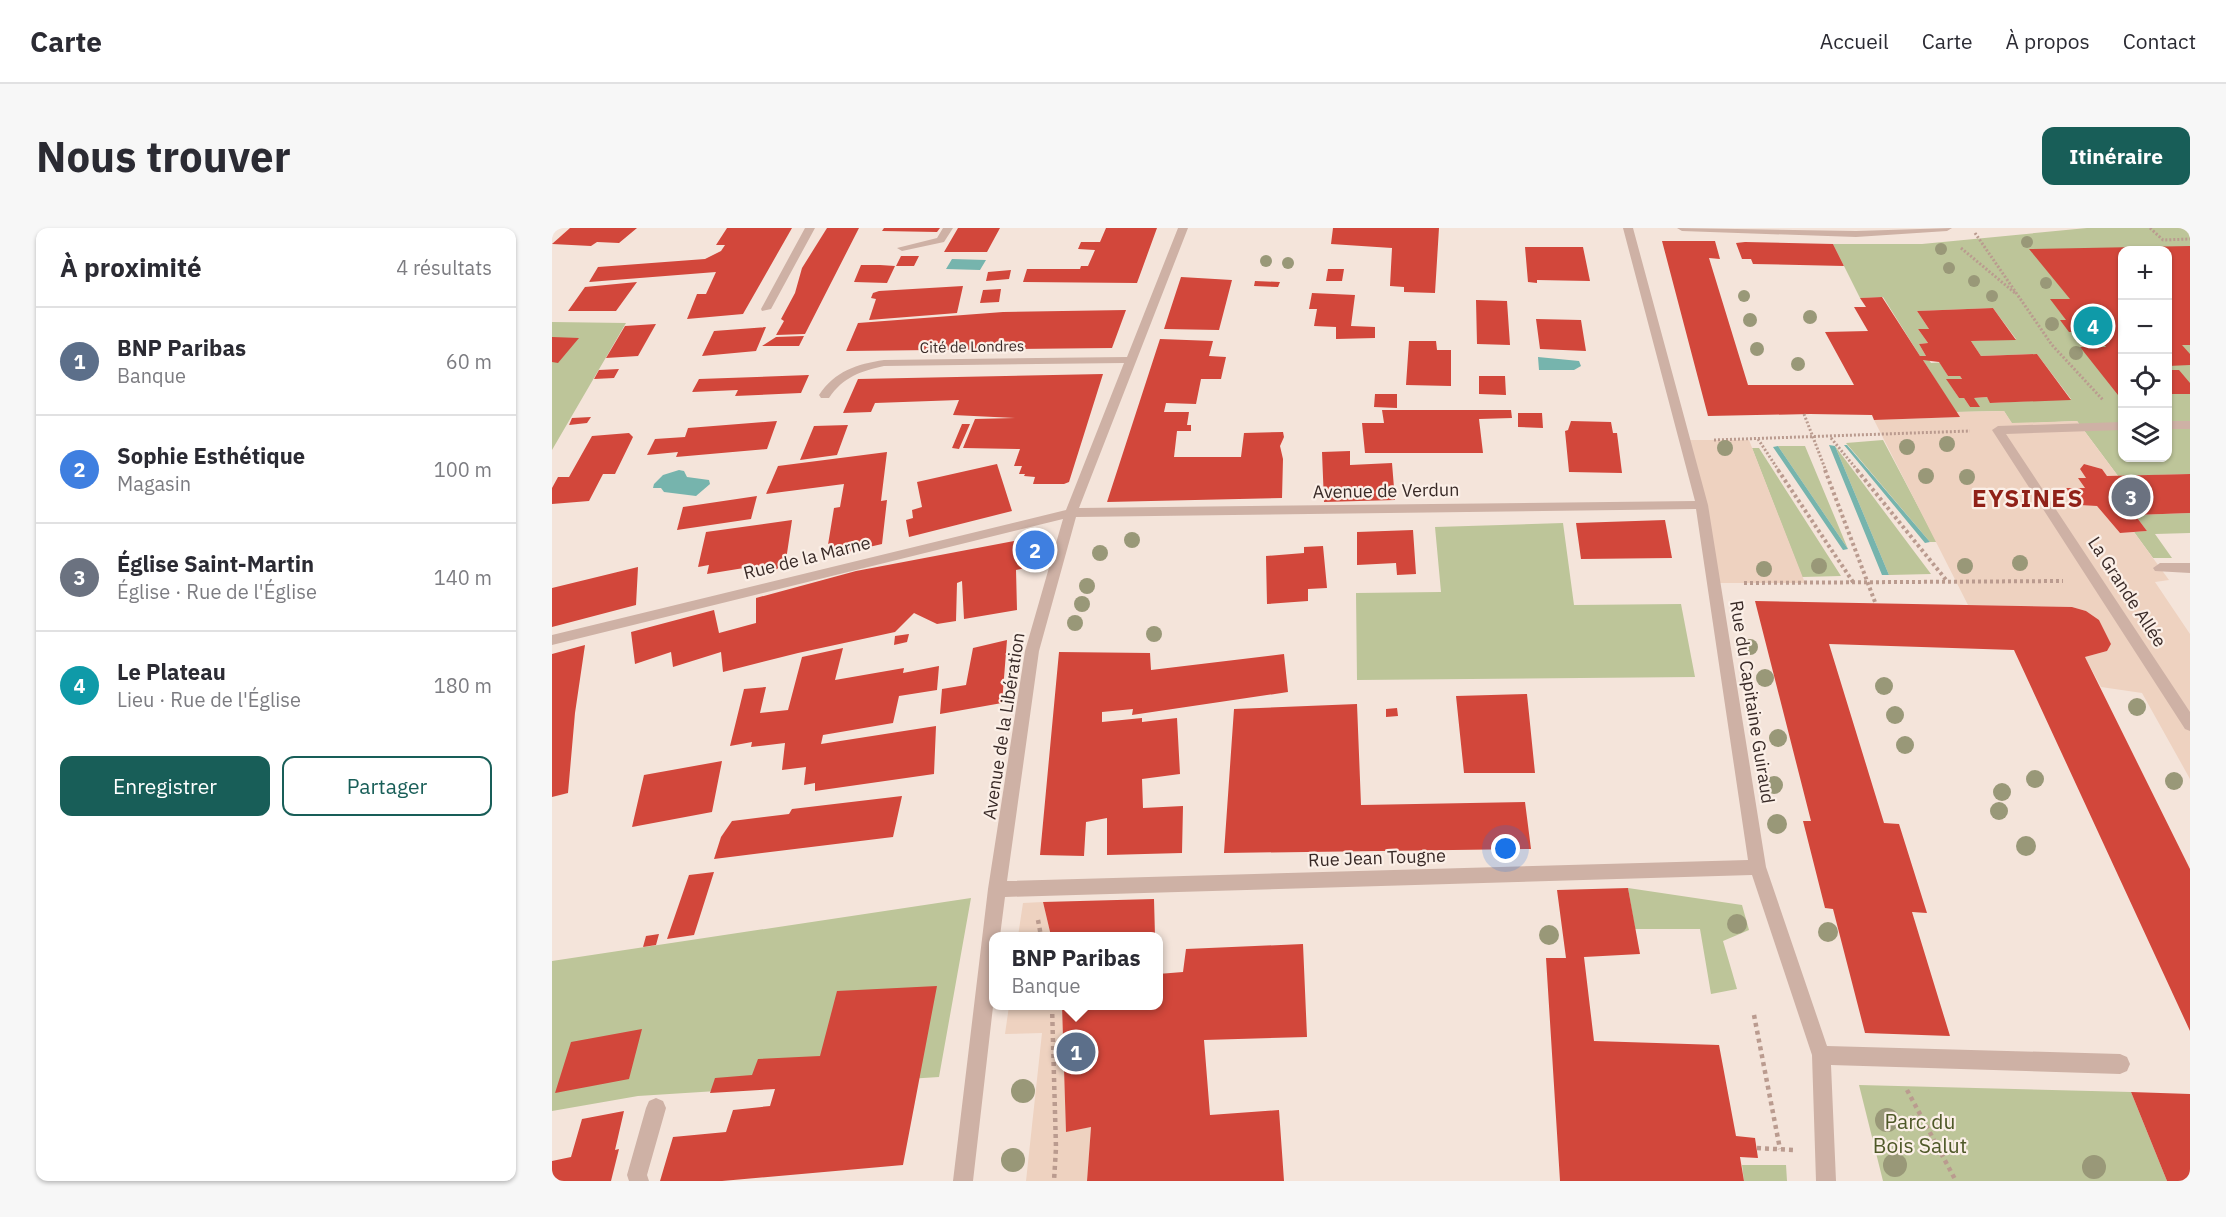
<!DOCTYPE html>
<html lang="fr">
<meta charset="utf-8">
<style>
body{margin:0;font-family:"IBM Plex Sans",sans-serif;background:#f7f7f7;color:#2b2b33}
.controls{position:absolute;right:18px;top:18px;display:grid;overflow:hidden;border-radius:12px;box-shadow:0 2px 4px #0004}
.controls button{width:54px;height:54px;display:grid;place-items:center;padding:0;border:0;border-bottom:2px solid #e1e1e2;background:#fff;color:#2b2b33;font:30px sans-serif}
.you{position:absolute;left:954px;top:621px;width:21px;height:21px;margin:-15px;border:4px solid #fff;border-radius:50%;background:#1a73e8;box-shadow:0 0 0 9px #1a73e833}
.badge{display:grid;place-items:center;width:39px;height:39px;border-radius:50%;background:#185e58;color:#fff;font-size:20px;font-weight:700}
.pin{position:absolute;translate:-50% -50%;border:3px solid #fff;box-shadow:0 2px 6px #0006}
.popup{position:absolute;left:437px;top:704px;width:174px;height:78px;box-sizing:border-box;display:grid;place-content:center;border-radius:12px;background:#fff;filter:drop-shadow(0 2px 4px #0005);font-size:20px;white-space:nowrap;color:#7c7c81}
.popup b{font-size:22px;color:#2b2b33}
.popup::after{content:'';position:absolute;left:50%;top:100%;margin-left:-12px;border:12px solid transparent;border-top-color:#fff}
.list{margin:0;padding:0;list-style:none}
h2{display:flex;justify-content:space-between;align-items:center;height:78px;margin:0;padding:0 24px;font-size:26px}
h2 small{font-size:20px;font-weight:400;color:#7c7c81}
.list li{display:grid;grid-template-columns:39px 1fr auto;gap:18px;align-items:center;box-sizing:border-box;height:108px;padding:0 24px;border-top:2px solid #e1e1e2}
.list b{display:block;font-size:22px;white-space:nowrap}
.list p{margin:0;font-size:20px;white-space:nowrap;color:#7c7c81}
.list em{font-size:20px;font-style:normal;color:#7c7c81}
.actions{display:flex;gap:12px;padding:18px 24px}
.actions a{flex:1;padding:14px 0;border:2px solid #185e58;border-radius:12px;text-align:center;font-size:21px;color:#185e58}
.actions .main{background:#185e58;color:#fff}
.icon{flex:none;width:33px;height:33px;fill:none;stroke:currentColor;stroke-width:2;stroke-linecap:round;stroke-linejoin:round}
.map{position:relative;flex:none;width:1638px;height:953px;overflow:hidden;border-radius:12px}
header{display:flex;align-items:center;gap:36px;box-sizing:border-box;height:84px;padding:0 30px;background:#fff;border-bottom:2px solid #e1e1e2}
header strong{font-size:28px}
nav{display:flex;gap:33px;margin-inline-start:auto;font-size:21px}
.intro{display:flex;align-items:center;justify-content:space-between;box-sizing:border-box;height:144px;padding:0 36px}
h1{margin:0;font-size:42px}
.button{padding:15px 27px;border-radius:12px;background:#185e58;color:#fff;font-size:21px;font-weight:700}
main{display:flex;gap:36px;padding:0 36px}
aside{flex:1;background:#fff;border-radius:12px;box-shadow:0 2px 4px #0004}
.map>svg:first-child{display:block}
.green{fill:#bdc599;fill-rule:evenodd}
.plaza{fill:#eed2c0}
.water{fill:#76b4ad}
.building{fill:#d2473b}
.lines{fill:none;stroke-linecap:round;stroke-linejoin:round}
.path-far2{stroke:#ba9b8f;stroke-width:3;stroke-dasharray:2 2;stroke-linecap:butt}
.path-far1{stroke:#ba9b8f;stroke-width:4;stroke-dasharray:3 3;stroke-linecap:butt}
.path{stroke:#ba9b8f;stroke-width:4.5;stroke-dasharray:4 4;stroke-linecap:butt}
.minor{fill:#ceb1a5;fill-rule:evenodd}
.tree{fill:#999878}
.labels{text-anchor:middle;stroke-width:4.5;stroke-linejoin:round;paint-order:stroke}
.far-street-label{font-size:15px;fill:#392a27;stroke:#fbefe7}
.street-label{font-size:18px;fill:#392a27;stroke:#fbefe7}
.near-park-label{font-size:21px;fill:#4f5928;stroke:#fbefe7}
.district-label{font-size:24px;font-weight:bold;letter-spacing:1.5px;fill:#902118;stroke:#fbefe7}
</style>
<header>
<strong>Carte</strong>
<nav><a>Accueil</a><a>Carte</a><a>À propos</a><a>Contact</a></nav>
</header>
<div class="intro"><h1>Nous trouver</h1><a class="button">Itinéraire</a></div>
<main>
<aside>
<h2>À proximité<small>4 résultats</small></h2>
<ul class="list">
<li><span class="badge" style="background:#5c6f8a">1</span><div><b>BNP Paribas</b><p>Banque</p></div><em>60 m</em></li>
<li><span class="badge" style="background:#3f7fe0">2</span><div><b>Sophie Esthétique</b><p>Magasin</p></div><em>100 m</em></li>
<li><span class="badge" style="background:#6b7280">3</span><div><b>Église Saint-Martin</b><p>Église · Rue de l'Église</p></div><em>140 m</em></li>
<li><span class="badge" style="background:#0f9aa8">4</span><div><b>Le Plateau</b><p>Lieu · Rue de l'Église</p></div><em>180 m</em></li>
</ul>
<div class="actions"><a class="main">Enregistrer</a><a>Partager</a></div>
</aside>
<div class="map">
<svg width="1638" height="953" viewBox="0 0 1638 953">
<rect width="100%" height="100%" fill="#f4e4da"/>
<path class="green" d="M 1535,0 L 1638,0 L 1638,246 L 1566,248 L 1525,193 L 1460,196 L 1452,183 L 1404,184 L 1371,132 L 1377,132 L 1379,135 L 1398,134 L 1388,135 L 1396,148 L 1408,148 L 1410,151 L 1395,152 L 1407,170 L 1412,170 L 1418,179 L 1422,170 L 1435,169 L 1439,175 L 1519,171 L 1485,126 L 1429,128 L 1419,113 L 1464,111 L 1441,80 L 1365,83 L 1377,101 L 1366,101 L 1376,115 L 1367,116 L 1374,128 L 1368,128 L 1331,69 L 1308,70 L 1281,16 L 1370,16 ZM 1570,22 L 1616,22 L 1616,230 L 1570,230 Z
M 0,94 L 74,95 L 0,222 Z
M 1331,212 L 1385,314 L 1378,314 L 1294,215 Z
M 1226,218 L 1253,218 L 1296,321 Z
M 1283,218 L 1379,346 L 1337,347 Z
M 1200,220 L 1207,220 L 1289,348 L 1250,349 Z
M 1638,285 L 1638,305 L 1603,306 L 1620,330 L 1601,330 L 1582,304 L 1595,303 L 1583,287 Z
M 1011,295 L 1022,377 L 1129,376 L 1143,449 L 805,452 L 804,365 L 889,364 L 883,299 Z
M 1076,660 L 1190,677 L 1197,702 L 1171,713 L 1185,761 L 1159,766 L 1148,701 L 1083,701 Z
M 419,670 L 387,849 L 86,868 L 0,883 L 0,733 Z
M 1307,857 L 1579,864 L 1615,953 L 1331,953 Z
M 1190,937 L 1234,937 L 1235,953 L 1192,953 Z"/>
<path class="plaza" d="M 1452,183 L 1460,195 L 1525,193 L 1566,248 L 1555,248 L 1550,241 L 1532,236 L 1528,241 L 1534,250 L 1527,250 L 1533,260 L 1515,261 L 1527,277 L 1545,278 L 1568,305 L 1582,304 L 1617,352 L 1603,354 L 1638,406 L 1638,551 L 1590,465 L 1549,459 L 1533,429 L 1555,423 L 1559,416 L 1547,392 L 1534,383 L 1520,379 L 1416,377 L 1322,192 L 1407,189 L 1404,184 Z
M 1132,212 L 1197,212 L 1253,355 L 1161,355 Z
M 491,674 L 499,708 L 466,708 L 471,675 Z
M 457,778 L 510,778 L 514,903 L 539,899 L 535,953 L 474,953 L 490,805 L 453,806 Z"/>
<path class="water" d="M 400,31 L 434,32 L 428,42 L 394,41 Z
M 986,129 L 1027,133 L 1029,138 L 1022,142 L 987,142 Z
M 1277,217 L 1283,218 L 1337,347 L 1330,347 Z
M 1292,217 L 1295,217 L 1378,314 L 1373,315 Z
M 1226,218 L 1296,321 L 1291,322 L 1221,219 Z
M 127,242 L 132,243 L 135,249 L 157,252 L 158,256 L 144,268 L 112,264 L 109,260 L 101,260 L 102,256 L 111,247 Z"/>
<path class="building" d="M 18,0 L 85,0 L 67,15 L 45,14 L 39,18 L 0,16 Z
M 175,0 L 240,0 L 191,86 L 135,91 L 145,66 L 154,66 L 164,44 L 37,54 L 46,39 L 153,31 L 169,23 L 173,17 L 164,17 Z
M 275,0 L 307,0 L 253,106 L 224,107 L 232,93 L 229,91 L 243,65 L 250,40 Z
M 332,0 L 388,0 L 385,4 L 330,3 Z
M 406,0 L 448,0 L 435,24 L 392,24 Z
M 554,0 L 605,0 L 585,55 L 471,54 L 475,41 L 528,41 L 529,38 L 536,38 L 543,22 L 526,21 L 529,14 L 548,14 Z
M 781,0 L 887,0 L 883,65 L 852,64 L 852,59 L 838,58 L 840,20 L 779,16 Z
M 1110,13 L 1163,13 L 1168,31 L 1157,30 L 1196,157 L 1302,157 L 1273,104 L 1316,103 L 1302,79 L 1314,79 L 1308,70 L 1330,69 L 1368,128 L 1374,128 L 1367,116 L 1376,115 L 1366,101 L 1377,101 L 1365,83 L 1441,80 L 1464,112 L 1419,113 L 1429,128 L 1485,126 L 1519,172 L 1438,175 L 1435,169 L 1422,170 L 1428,179 L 1418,179 L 1412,170 L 1407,170 L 1394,151 L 1410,151 L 1408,148 L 1396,148 L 1387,134 L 1371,132 L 1408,189 L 1322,192 L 1320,187 L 1258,186 L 1156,188 Z
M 1193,14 L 1281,16 L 1292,38 L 1201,36 L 1199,31 L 1190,31 L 1184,15 Z
M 1638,18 L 1638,117 L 1630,117 L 1638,126 L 1638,137 L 1616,138 L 1616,22 L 1570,22 L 1570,167 L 1566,167 L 1528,119 L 1554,119 L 1542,104 L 1517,104 L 1508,92 L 1514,92 L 1498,71 L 1518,71 L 1477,21 Z
M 973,19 L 1031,19 L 1038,53 L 985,52 L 985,55 L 976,54 Z
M 349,28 L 367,28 L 362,38 L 344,38 Z
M 309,37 L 328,37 L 343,38 L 335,55 L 302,54 Z
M 776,41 L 792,41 L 790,53 L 774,53 Z
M 459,42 L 457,51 L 434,53 L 436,44 Z
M 629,49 L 680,52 L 667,102 L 612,101 Z
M 703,53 L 728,54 L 726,59 L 702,58 Z
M 85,54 L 64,83 L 16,83 L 33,59 Z
M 411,58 L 405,85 L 317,92 L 324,71 L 319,70 L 321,65 L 327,63 Z
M 449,61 L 447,74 L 428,75 L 431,62 Z
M 760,65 L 803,67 L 799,98 L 823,99 L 823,110 L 784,111 L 784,99 L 762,98 L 765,81 L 757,81 Z
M 924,72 L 955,73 L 958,117 L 925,116 Z
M 574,82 L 560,120 L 294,123 L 306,95 L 451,84 Z
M 984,91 L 1029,92 L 1034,123 L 988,121 Z
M 104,96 L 86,128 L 54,130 L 73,98 Z
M 214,99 L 204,123 L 150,128 L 162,103 Z
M 252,108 L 247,118 L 210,118 L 224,109 Z
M 0,109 L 27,110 L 6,135 L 0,134 Z
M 608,111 L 661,113 L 657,128 L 674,129 L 669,151 L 649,151 L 644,176 L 614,175 L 612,184 L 637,184 L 635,197 L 639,197 L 639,203 L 625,203 L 622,229 L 689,229 L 692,205 L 731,204 L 732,209 L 728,218 L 731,231 L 730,270 L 555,274 Z
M 857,113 L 884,113 L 885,122 L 899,122 L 899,158 L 854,157 Z
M 67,141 L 62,150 L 42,151 L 47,142 Z
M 1616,142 L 1627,142 L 1638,155 L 1638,166 L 1616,166 Z
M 551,146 L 517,254 L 512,256 L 481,256 L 483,249 L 472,248 L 473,246 L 467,246 L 470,238 L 462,238 L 468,221 L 411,220 L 423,191 L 463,190 L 401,187 L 407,172 L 323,175 L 319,184 L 291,185 L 306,151 Z
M 257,147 L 249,165 L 183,168 L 186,162 L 140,164 L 147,151 Z
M 927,148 L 953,148 L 954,167 L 927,166 Z
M 823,166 L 845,166 L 845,180 L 822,179 Z
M 830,182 L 959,182 L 960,190 L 927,191 L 931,225 L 813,225 L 810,195 L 832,195 Z
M 966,185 L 990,185 L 991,200 L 966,199 Z
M 39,189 L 35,195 L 17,197 L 20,190 Z
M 225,193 L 215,221 L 124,229 L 126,224 L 95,227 L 103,211 L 133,209 L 136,200 Z
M 1019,193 L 1059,194 L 1061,205 L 1065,205 L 1070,245 L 1017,244 L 1013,203 L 1016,202 Z
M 410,196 L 418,196 L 407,221 L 400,220 Z
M 296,197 L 285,227 L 248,232 L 262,198 Z
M 77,205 L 81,209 L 63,246 L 51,246 L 37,273 L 0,276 L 0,260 L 6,249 L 17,249 L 40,208 Z
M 798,223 L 798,237 L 840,235 L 843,272 L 772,274 L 770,224 Z
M 335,224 L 329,273 L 335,272 L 330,316 L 274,329 L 282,280 L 288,279 L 292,256 L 214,266 L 226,238 Z
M 445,236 L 460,283 L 357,309 L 354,292 L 361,290 L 360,282 L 370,279 L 365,254 Z
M 1532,236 L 1550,241 L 1555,248 L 1638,246 L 1638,285 L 1583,287 L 1595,303 L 1568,305 L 1545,278 L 1527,277 L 1514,260 L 1533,260 L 1526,250 L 1534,250 L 1528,241 Z
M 205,268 L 199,291 L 125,302 L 131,279 Z
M 240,292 L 234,332 L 225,341 L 197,348 L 198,339 L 155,346 L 157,337 L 146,339 L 154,304 Z
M 1113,292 L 1120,330 L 1029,331 L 1024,295 Z
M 861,302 L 864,346 L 845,347 L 844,335 L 805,337 L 805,304 Z
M 493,307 L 488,337 L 464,342 L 465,382 L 412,391 L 410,353 L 405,355 L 404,393 L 385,396 L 362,385 L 343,404 L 246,425 L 171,444 L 169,424 L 121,439 L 119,424 L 83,436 L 79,404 L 162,382 L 167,405 L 204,395 L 204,370 L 304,343 Z
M 771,318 L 775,360 L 756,361 L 756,373 L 715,376 L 714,328 L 752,325 L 752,319 Z
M 86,339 L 84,377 L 0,399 L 0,360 Z
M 1203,373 L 1520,379 L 1534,383 L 1547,392 L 1559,416 L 1555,423 L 1533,429 L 1638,641 L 1638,803 L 1462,422 L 1277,416 L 1332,595 L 1347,596 L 1375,685 L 1360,684 L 1398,808 L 1313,805 L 1281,681 L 1273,680 L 1251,593 L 1259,593 Z
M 357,406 L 355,414 L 342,417 L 343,408 Z
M 455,412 L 450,475 L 388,486 L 390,461 L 414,457 L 421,420 Z
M 33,417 L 23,485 L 16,565 L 0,569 L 0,426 Z
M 291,420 L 283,452 L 352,440 L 351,445 L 387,438 L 385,462 L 347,468 L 341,495 L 271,507 L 269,516 L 384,498 L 382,546 L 263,563 L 263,555 L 252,557 L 254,539 L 230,542 L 233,515 L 199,519 L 200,514 L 178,518 L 192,461 L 214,459 L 208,485 L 236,482 L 250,429 Z
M 507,424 L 598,425 L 599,442 L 732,426 L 736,464 L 580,487 L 581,481 L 550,484 L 550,494 L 590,490 L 590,494 L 625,490 L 628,546 L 590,551 L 591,580 L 631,578 L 630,625 L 555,627 L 555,590 L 534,594 L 532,628 L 488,627 Z
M 975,466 L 983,545 L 912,545 L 904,468 Z
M 805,476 L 809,577 L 973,574 L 979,621 L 672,625 L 682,481 Z
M 845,480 L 846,488 L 834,489 L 834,481 Z
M 170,533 L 160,584 L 80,599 L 92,547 Z
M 350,568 L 341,609 L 162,631 L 169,609 L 180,593 L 237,586 L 240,581 Z
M 162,644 L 142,707 L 115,711 L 137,647 Z
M 1076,660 L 1088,726 L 1032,729 L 1042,813 L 1167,817 L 1184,908 L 1203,910 L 1206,930 L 1188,929 L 1192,953 L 1008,953 L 994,730 L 1014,730 L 1005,662 Z
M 602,671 L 603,708 L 499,708 L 491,674 Z
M 107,706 L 104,717 L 91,719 L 94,708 Z
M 751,716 L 755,809 L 652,812 L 658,887 L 727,882 L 732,953 L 535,953 L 539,899 L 514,904 L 510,778 L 606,778 L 606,746 L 631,744 L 634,721 Z
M 385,758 L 351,937 L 170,953 L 108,953 L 121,909 L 174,904 L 181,882 L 218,878 L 223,861 L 158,865 L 163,850 L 200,847 L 206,831 L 268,828 L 285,763 Z
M 90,801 L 77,851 L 3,865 L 19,814 Z
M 1579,864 L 1638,866 L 1638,953 L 1615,953 Z
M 72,883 L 63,922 L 67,921 L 59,953 L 0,953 L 0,933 L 19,929 L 30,891 Z"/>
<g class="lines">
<path class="path-far2" d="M 1598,0 L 1611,12 L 1638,11
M 1423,5 L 1500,117 L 1551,172
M 1409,20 L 1463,65
M 1252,186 L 1274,243
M 1279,210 L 1306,243
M 1206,211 L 1227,243
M 1162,212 L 1418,203"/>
<path class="path-far1" d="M 1226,242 L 1301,354
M 1273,242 L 1323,374
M 1305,242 L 1395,353
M 1192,355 L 1511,353"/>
<path class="path" d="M 486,692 L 489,708
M 500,778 L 504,920 L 502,953
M 1202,787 L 1228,921
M 1355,862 L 1404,953
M 1205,920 L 1241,922"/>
<path class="minor" d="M 253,0 L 263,0 L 219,81 L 210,83 L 209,81 Z
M 391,0 L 401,0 L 392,14 L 350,23 L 345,20 L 385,10 Z
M 626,0 L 636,0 L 527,280 L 1143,273 L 1071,0 L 1081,0 L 1156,277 L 1214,639 L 1275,818 L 1568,826 L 1575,829 L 1578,836 L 1575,843 L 1568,846 L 1279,837 L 1284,953 L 1264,953 L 1260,827 L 1200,647 L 453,669 L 448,708 L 442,708 L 442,770 L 421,953 L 401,953 L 436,661 L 473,423 L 511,291 L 0,417 L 0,407 L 514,282 L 572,135 L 332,138 C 309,143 291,149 277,170 L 269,170 L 267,167 C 283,143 305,136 332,132 L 575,129 ZM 1144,281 L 1196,632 L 455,653 L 487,423 L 524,289 Z
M 1125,0 L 1304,3 L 1400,0 L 1395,3 L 1304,9 L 1130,3 Z
M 1616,193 L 1638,193 L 1638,201 L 1616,201 Z
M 1570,194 L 1570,202 L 1454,206 L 1638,484 L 1638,503 L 1633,501 L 1440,202 L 1446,198 Z
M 1608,335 L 1638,335 L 1638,345 L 1603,343 L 1601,340 Z
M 104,870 L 111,873 L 114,880 L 95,947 L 97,953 L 77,953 L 75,947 L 94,880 L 97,873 Z"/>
</g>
<g class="tree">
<circle cx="1475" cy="14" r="6"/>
<circle cx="1389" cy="21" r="6"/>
<circle cx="714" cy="33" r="6"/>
<circle cx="736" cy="35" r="6"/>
<circle cx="1397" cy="40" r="6"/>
<circle cx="1422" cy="53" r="6"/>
<circle cx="1494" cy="55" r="6"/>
<circle cx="1192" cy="68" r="6"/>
<circle cx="1440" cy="68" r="6"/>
<circle cx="1258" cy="89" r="7"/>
<circle cx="1198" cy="92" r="7"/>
<circle cx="1500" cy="96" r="7"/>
<circle cx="1205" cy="121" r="7"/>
<circle cx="1524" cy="125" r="7"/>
<circle cx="1246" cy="136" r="7"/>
<circle cx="1395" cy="216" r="8"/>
<circle cx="1355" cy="219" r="8"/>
<circle cx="1173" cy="220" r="8"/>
<circle cx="1374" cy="248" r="8"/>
<circle cx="1415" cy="249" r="8"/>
<circle cx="580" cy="312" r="8"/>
<circle cx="548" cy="325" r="8"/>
<circle cx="1468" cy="335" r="8"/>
<circle cx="1267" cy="338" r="8"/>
<circle cx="1413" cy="338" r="8"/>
<circle cx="1212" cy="341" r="8"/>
<circle cx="535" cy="358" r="8"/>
<circle cx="530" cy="376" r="8"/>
<circle cx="523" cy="395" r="8"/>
<circle cx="602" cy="406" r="8"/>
<circle cx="1198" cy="419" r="8"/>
<circle cx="1213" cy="450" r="9"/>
<circle cx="1332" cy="458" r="9"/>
<circle cx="1585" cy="479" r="9"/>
<circle cx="1343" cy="487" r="9"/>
<circle cx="1226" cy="510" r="9"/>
<circle cx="1353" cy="517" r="9"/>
<circle cx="1483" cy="551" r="9"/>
<circle cx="1622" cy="553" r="9"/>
<circle cx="1222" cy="557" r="9"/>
<circle cx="1450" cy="564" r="9"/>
<circle cx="1447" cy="583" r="9"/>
<circle cx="1225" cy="596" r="10"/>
<circle cx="1474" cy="618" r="10"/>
<circle cx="1185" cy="696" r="10"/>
<circle cx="1276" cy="704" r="10"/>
<circle cx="997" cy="707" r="10"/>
<circle cx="471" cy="863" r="12"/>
<circle cx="1335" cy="892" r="12"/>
<circle cx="461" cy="932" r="12"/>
<circle cx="1343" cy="937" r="12"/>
<circle cx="1542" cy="939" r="12"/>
</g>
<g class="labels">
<g class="far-street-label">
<text transform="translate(420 119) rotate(-1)" y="5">Cité de Londres</text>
</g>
<g class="street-label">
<text transform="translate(834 263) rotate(-1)" y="6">Avenue de Verdun</text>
<text transform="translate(255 330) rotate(-14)" y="6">Rue de la Marne</text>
<text transform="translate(1575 364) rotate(57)" y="6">La Grande Allée</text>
<text transform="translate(1200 474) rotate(81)" y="6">Rue du Capitaine Guiraud</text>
<text transform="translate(452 498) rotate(-81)" y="6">Avenue de la Libération</text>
<text transform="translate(825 630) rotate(-2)" y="6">Rue Jean Tougne</text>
</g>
<g class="near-park-label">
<text x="1368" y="901">Parc du<tspan x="1368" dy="24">Bois Salut</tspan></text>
</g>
<g class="district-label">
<text x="1476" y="279">EYSINES</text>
</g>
</g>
</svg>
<div class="controls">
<button>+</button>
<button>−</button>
<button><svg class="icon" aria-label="locate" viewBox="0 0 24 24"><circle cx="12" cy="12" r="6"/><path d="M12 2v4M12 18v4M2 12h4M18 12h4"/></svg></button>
<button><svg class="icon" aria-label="layers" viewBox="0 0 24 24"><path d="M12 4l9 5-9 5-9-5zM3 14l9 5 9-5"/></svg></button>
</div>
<div class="you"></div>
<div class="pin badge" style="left:524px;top:824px;background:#5c6f8a">1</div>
<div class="popup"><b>BNP Paribas</b>Banque</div>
<div class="pin badge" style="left:483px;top:322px;background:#3f7fe0">2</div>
<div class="pin badge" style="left:1579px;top:269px;background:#6b7280">3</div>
<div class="pin badge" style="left:1541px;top:98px;background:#0f9aa8">4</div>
</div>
</main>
